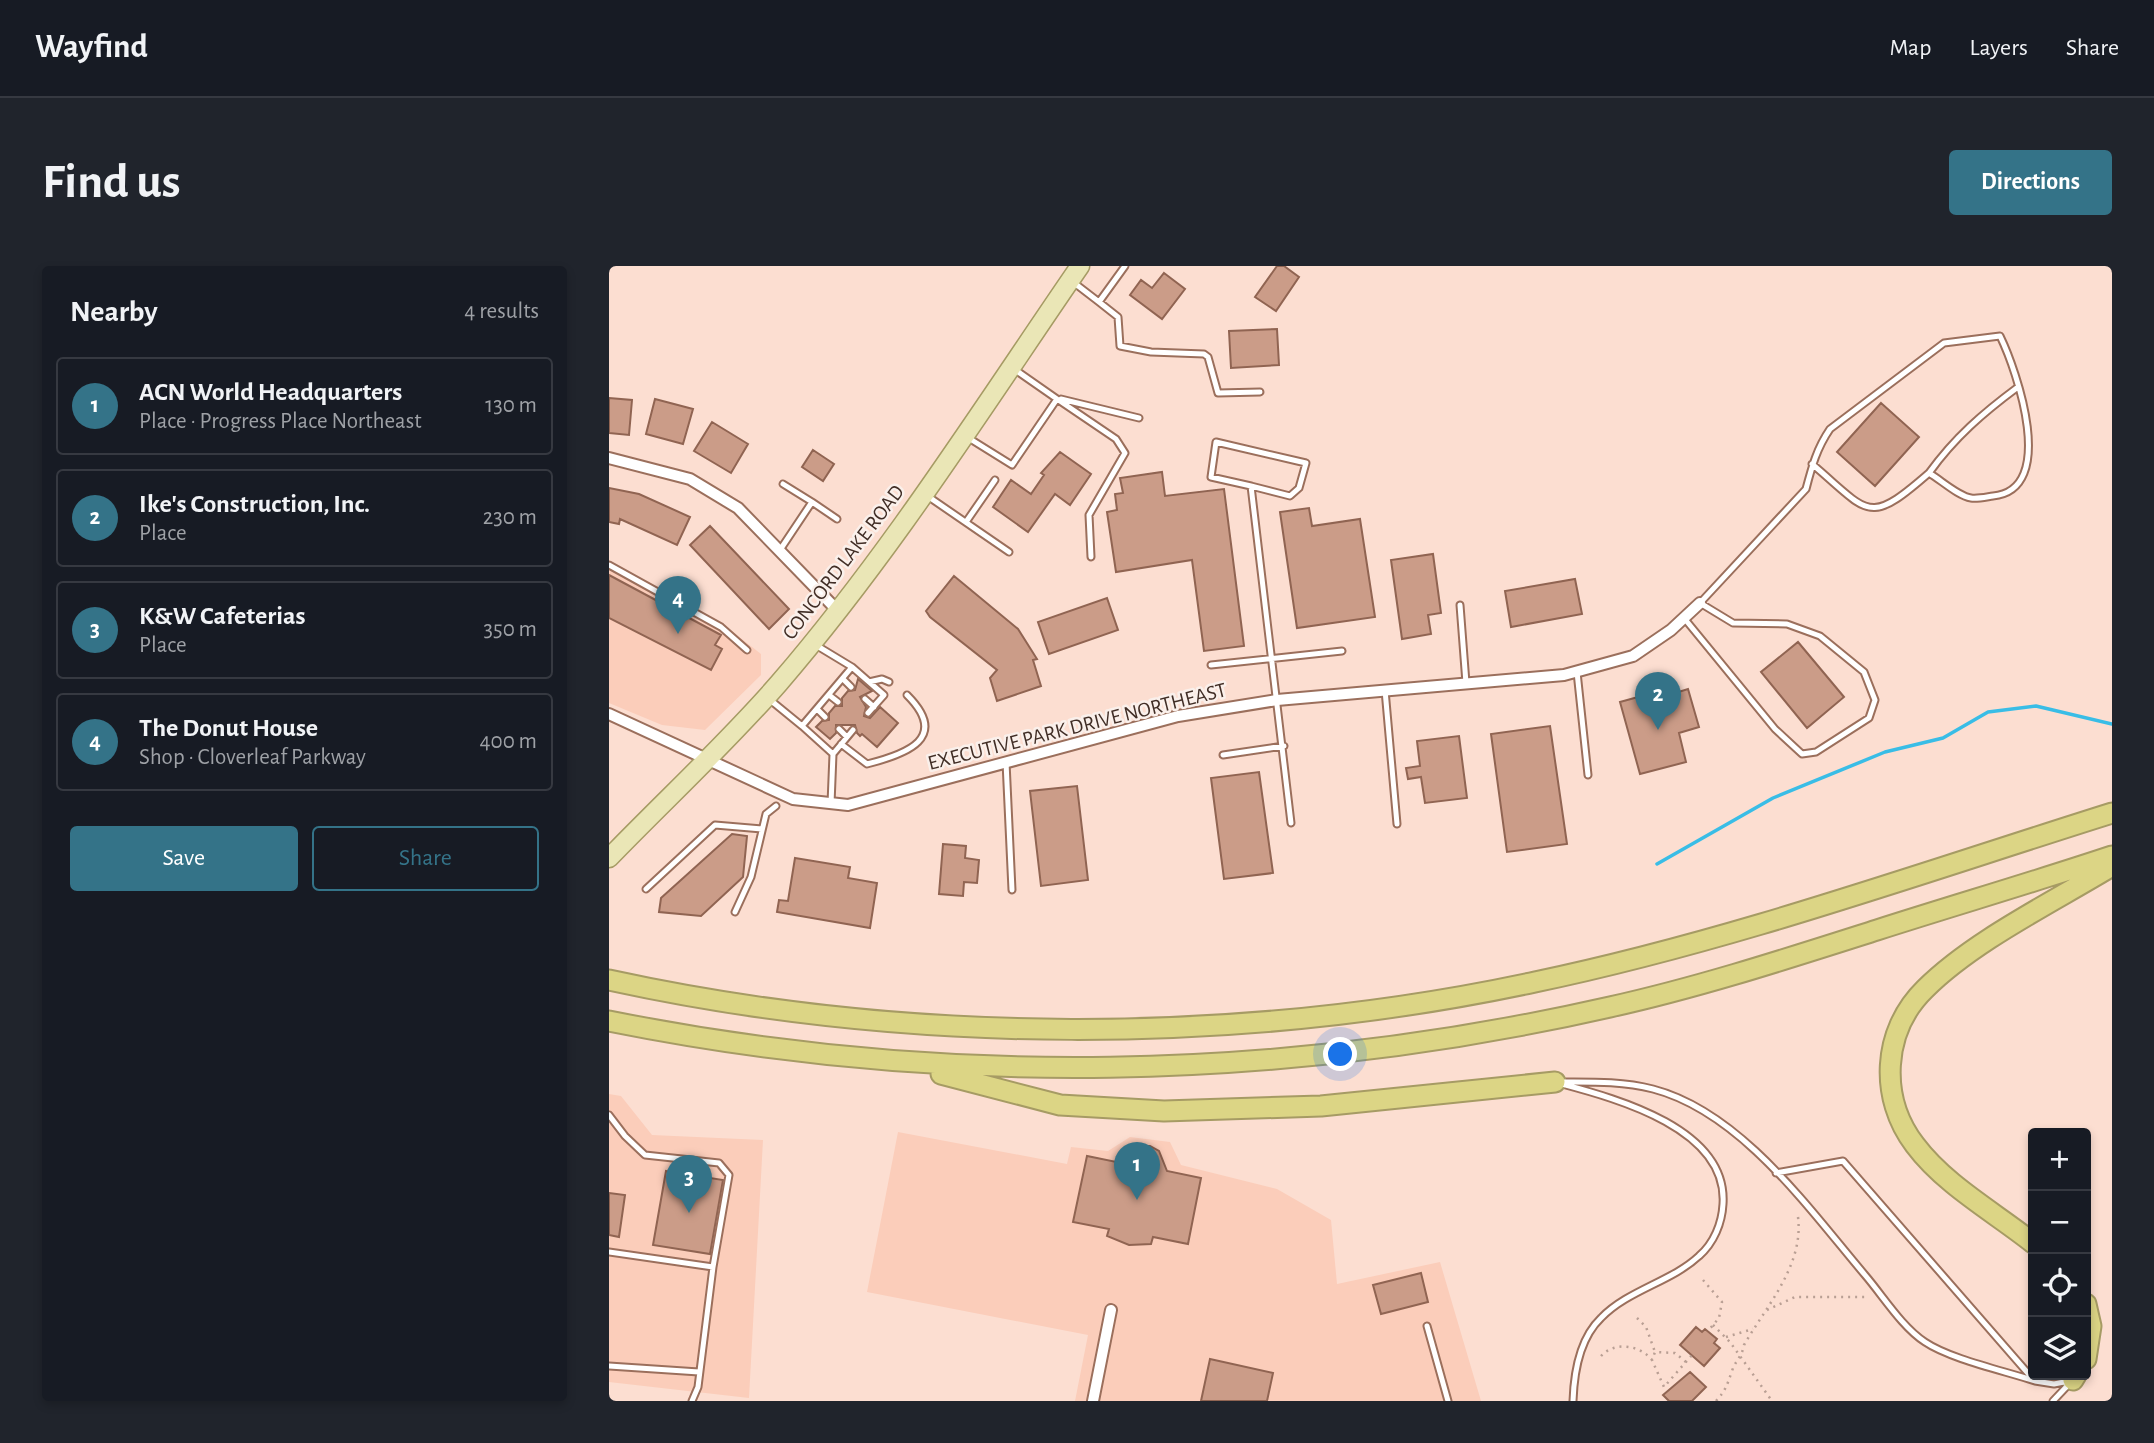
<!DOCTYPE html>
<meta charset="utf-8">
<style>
body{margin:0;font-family:"Alegreya Sans",sans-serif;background:#20242c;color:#f1f3f6}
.controls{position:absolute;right:21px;bottom:21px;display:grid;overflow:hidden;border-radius:7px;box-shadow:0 4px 10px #0003}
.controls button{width:63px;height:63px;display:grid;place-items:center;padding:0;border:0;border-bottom:2px solid #363941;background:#171b24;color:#f1f3f6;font:35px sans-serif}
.you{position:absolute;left:732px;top:789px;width:24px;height:24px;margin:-18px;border:5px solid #fff;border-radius:50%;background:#1a73e8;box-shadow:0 0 0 10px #1a73e833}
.badge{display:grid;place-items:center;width:46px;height:46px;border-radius:50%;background:#347388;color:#fff;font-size:23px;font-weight:700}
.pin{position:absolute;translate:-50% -58px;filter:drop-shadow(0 2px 4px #0008)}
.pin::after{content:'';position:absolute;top:37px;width:24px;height:21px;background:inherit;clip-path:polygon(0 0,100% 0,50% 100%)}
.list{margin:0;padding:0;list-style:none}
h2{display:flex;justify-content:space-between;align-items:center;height:91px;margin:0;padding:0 28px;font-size:30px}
h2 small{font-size:23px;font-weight:400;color:#9ea1a6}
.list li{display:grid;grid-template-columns:46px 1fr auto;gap:21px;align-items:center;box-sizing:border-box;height:98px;margin:0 14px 14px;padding:0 14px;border:2px solid #363941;border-radius:7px}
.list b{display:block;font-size:26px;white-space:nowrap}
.list p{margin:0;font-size:23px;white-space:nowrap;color:#9ea1a6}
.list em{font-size:23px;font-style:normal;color:#9ea1a6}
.actions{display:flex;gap:14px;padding:21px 28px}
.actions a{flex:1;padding:16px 0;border:2px solid #347388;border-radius:7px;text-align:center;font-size:24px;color:#347388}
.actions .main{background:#347388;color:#fff}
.icon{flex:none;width:38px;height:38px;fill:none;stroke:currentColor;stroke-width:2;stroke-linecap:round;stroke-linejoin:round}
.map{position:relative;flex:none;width:1503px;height:1135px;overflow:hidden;border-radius:7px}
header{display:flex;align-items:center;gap:42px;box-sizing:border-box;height:98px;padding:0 35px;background:#171b24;border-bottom:2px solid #363941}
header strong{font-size:33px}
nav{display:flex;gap:38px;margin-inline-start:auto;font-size:24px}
.intro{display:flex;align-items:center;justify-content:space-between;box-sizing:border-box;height:168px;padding:0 42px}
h1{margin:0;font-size:49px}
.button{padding:18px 32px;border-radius:7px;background:#347388;color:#fff;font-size:24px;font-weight:700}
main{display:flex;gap:42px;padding:0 42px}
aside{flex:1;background:#171b24;border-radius:7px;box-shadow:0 4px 10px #0003}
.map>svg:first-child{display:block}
.built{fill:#fbcdba}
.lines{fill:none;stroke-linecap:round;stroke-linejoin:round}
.stream{stroke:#39bde6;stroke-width:3.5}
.building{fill:#cb9c88;stroke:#906452;stroke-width:2}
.lane-casing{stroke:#9b6f5c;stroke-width:9}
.street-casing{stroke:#9b6f5c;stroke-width:14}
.primary-casing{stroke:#a69b64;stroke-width:21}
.highway-casing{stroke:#a69b64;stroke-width:23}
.path{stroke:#b99f94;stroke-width:2.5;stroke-dasharray:2 5;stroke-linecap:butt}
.lane{stroke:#fff;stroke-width:5}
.street{stroke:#fff;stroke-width:10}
.primary{stroke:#eae6b6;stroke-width:18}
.highway{stroke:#dcd585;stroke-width:19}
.labels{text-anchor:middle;stroke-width:5;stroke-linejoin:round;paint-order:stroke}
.street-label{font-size:21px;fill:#412e26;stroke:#faf0eb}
</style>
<header>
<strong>Wayfind</strong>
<nav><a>Map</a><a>Layers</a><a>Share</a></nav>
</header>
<div class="intro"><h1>Find us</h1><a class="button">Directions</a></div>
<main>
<aside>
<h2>Nearby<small>4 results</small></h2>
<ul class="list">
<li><span class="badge">1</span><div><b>ACN World Headquarters</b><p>Place · Progress Place Northeast</p></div><em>130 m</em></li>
<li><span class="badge">2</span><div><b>Ike's Construction, Inc.</b><p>Place</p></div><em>230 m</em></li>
<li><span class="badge">3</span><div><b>K&amp;W Cafeterias</b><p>Place</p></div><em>350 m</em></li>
<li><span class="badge">4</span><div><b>The Donut House</b><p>Shop · Cloverleaf Parkway</p></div><em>400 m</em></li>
</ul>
<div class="actions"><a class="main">Save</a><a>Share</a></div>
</aside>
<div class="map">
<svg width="1503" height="1135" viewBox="0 0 1503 1135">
<rect width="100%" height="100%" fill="#fcded1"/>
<path class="built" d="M 0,298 L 115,359 L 152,388 L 152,409 L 96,464 L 53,459 L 0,437 Z
M 0,828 L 12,830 L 43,869 L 154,874 L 140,1132 L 0,1116 Z
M 289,866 L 458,898 L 462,881 L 499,885 L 521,871 L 561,876 L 572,899 L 668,923 L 722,954 L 728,1018 L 831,996 L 872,1135 L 466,1135 L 479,1069 L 258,1026 Z"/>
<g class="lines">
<path class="stream" d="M 1048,598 L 1164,532 L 1276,486 L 1334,472 L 1379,446 L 1427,440 L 1503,458"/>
</g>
<path class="building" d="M 668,0 L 675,0 L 690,11 L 667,45 L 646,31 Z
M 555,7 L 576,23 L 553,53 L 521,29 L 532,14 L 543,22 Z
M 668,63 L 670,99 L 622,102 L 620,65 Z
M 0,132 L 23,134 L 20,169 L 0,167 Z
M 46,133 L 84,143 L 74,178 L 37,168 Z
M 1272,137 L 1310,171 L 1266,220 L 1228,186 Z
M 103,156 L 139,178 L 122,207 L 85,185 Z
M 204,184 L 225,198 L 214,215 L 193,201 Z
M 451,186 L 482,208 L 461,239 L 446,228 L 419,266 L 384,241 L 402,214 L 422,228 L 435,209 L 432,207 Z
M 553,206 L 556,230 L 615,223 L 635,380 L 595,385 L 583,294 L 507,306 L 498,246 L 508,244 L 506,228 L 514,227 L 511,212 Z
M 0,222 L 30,228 L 81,251 L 68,279 L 11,253 L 10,258 L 0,256 Z
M 700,242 L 703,260 L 751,253 L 766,351 L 688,362 L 671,246 Z
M 101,260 L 180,343 L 160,363 L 81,279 Z
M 824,288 L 832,347 L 819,349 L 822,368 L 793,373 L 782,294 Z
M 0,309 L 112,369 L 106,379 L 113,383 L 102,404 L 0,352 Z
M 345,310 L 409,363 L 428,393 L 424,394 L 432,420 L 388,435 L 381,412 L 388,404 L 321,351 L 317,345 Z
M 966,313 L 973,348 L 902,361 L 896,325 Z
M 498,332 L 509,364 L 440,388 L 429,356 Z
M 1189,376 L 1235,431 L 1198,462 L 1152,406 Z
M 249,413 L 263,425 L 251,431 L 257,441 L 255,450 L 261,452 L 271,441 L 289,457 L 268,481 L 253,468 L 251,470 L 248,467 L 246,459 L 227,459 L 227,467 L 221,473 L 207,461 L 213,455 L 220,454 L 220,447 L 226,440 L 233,440 L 233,432 L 239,425 L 246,424 Z
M 1058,423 L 1060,429 L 1079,423 L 1090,461 L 1070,467 L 1077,496 L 1031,508 L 1011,436 Z
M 941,460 L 958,578 L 898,586 L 882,468 Z
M 850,470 L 858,532 L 816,537 L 812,511 L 799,513 L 797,502 L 811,500 L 808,475 Z
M 650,506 L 664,607 L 615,613 L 602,512 Z
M 468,520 L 479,614 L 432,620 L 421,525 Z
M 123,568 L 138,570 L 134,611 L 92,650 L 50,646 L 52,632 Z
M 334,578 L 357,580 L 356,592 L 370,594 L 368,617 L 355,616 L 354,630 L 330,628 Z
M 186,592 L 241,601 L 239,612 L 268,617 L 261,662 L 168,646 L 170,634 L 179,635 Z
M 530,880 L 541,880 L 550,885 L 558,905 L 592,912 L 579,978 L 544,971 L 542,978 L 520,979 L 498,970 L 500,963 L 464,956 L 478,890 L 512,897 L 519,886 Z
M 57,905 L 114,914 L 101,988 L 44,979 Z
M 0,927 L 16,929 L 10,971 L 0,969 Z
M 812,1007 L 819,1036 L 772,1048 L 764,1019 Z
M 1087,1061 L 1093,1066 L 1096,1063 L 1108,1073 L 1105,1077 L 1111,1082 L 1095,1100 L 1071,1079 Z
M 601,1093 L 664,1107 L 658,1135 L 592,1135 Z
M 1081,1106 L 1097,1121 L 1083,1135 L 1060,1135 L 1054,1129 Z"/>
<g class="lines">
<defs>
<path id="lane" d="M 464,16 L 490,36 L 516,0
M 490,36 L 509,51 L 511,80 L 542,86 L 595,88 L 599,91 L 609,127 L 651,126
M 448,133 L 507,173 L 516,187 L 480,249 L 482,291
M 452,133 L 530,152
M 358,171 L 403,199 L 448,133 L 405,103
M 1320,207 C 1346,171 1374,147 1409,121
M 174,218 L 203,236
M 642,220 L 681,230 L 690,222 L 697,197 L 607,176 L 602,211 L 642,220 L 682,557
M 317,229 L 400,286
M 357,256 L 386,214
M 171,284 L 203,236 L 228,253
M 0,299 L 112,361 L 138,384
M 851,339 L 857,417
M 1075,352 L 1166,463 L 1193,488 L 1207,486 L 1260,452 L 1266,434 L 1255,406 L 1211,370 L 1178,358 L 1124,357 L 1091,337 L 1197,223 C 1203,200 1208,182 1221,163 L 1335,77 L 1391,70 C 1408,105 1449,224 1384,230 C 1377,231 1368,233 1362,232 C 1349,230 1332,214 1320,207 C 1258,261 1261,247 1203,198
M 602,399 L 733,385
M 243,401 L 275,429 L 259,447
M 968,406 L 979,509
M 234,413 L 242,421
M 260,416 L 273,413 L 280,416
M 776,424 L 788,558
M 220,429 L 229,436
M 160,433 L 193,460 L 243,401 L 205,378
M 256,433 L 265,441
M 208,443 L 216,451
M 193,460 L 224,488 L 222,538
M 230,463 L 238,471
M 232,478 L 258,498 C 298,488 341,472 298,429
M 224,488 L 244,464
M 614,489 L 675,480
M 397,496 L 403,624
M 37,623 L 106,559 L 153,563
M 126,646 L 142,611 L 157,548 L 167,540
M 950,816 C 982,816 1013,815 1044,823 C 1132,846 1200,943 1256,1009 C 1274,1030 1293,1061 1316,1076 C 1341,1093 1396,1105 1426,1115 L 1445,1118 L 1460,1115
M 953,818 C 1009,833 1119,863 1114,938 C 1113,957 1105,977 1090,990 C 1062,1016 1019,1024 992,1052 C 970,1073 965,1106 964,1135
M 0,849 L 16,870 L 36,889 L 110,897 L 120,909 L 104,1001 L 89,1121 L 83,1135
M 1167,907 L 1234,895 L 1424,1113
M 0,986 L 104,1001
M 818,1060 L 839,1135
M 0,1100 L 90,1106
M 1444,1135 L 1461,1117"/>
<path id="street" d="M 0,192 L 81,213 L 129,242 L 228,344
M 0,448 L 184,533 L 239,539 L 569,450 L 668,434 L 955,409 L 1024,390 L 1062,364 L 1091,337
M 484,1135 L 502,1044"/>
<path id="primary" d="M 0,592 C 56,534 117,478 170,417 C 282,287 374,141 471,0"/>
<path id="highway" d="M 0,714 C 298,779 628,780 926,716 C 1122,675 1312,607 1503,547
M 0,755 C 333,822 670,816 1001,741 C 1091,721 1180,692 1268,664 C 1346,639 1425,616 1503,590
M 332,808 L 451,839 L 555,845 L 712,840 L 946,816
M 1424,977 C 1385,946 1336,919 1306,879 C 1270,832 1273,765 1316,723 C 1364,675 1444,636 1503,600
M 1477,1038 L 1482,1060 L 1477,1093
M 1464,1114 L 1467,1109"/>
</defs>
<use href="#lane" class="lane-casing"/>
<use href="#street" class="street-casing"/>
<use href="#primary" class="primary-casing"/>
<use href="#highway" class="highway-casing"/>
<path class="path" d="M 1094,1014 L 1113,1036 L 1110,1052 L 1099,1065
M 1158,1044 L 1186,1031 L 1256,1031
M 1028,1052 L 1037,1061 L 1046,1086
M 1104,1059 L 1121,1076 L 1163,1135
M 1117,1071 L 1144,1063
M 992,1090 C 1006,1075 1031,1079 1043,1094
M 1077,1096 L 1066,1087 L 1046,1086 L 1043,1094 L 1055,1121 L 1083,1089
M 1107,1135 C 1117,1124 1118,1119 1123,1105 C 1126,1095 1133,1091 1135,1079 C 1158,1039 1195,999 1189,951"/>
<use href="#lane" class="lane"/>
<use href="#street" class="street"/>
<use href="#primary" class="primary"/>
<use href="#highway" class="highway"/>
</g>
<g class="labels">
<g class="street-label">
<text transform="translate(234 296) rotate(-53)" y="7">CONCORD LAKE ROAD</text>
<text transform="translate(468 460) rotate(-14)" y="7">EXECUTIVE PARK DRIVE NORTHEAST</text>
</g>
</g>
</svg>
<div class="controls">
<button>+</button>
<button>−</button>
<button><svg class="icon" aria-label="locate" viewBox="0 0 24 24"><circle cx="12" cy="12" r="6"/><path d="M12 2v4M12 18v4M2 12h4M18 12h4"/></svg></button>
<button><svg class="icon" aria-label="layers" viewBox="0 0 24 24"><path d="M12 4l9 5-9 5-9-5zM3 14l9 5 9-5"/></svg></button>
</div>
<div class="you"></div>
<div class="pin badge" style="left:528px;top:934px">1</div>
<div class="pin badge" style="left:1049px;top:464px">2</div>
<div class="pin badge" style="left:80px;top:947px">3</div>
<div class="pin badge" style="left:69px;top:368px">4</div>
</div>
</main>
